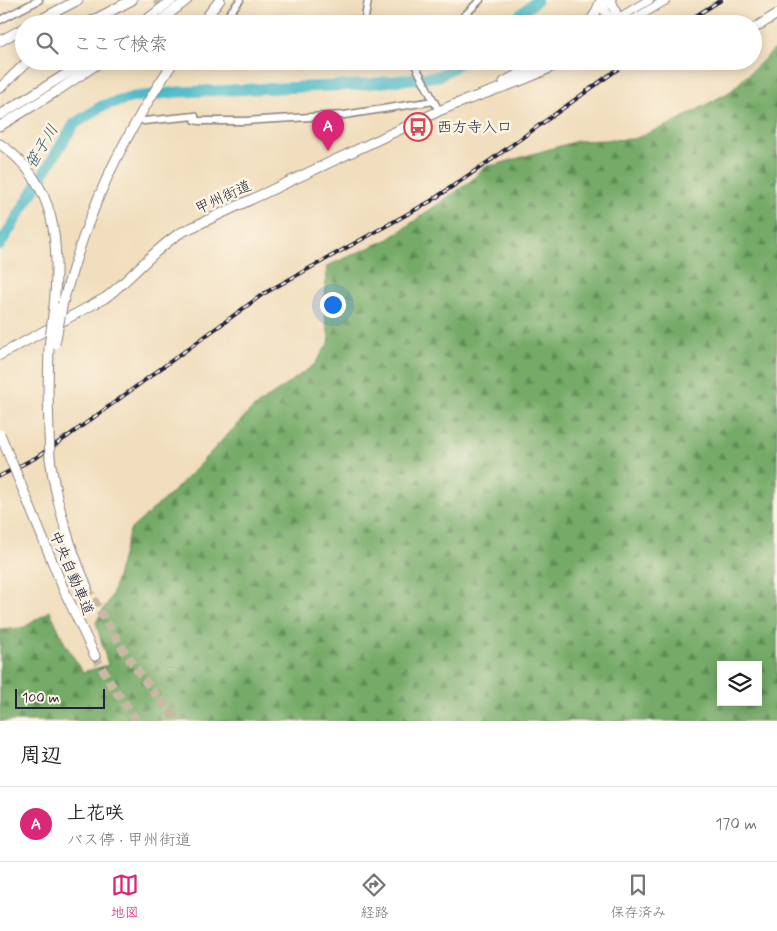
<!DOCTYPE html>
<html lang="ja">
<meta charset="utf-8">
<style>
body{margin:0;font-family:Mynerve,"Klee One",sans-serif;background:#f2f2f2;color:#222}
.controls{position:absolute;right:15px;bottom:15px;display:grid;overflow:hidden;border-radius:0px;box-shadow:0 2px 12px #0003}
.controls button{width:45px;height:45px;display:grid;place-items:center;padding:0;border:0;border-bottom:1px solid #e0e0e0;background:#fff;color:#222;font:25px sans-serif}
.scale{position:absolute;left:15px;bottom:12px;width:90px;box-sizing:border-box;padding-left:5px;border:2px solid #22223b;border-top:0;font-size:14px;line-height:18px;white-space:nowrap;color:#22223b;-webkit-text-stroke:4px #fcf5e5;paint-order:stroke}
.you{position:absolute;left:332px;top:304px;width:18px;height:18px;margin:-12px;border:4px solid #fff;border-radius:50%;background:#1a73e8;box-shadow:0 0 0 8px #1a73e833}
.badge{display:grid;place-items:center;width:32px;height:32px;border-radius:50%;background:#db2777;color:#fff;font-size:16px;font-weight:700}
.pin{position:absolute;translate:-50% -41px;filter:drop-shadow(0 1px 2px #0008)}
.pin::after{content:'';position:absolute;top:26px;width:18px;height:15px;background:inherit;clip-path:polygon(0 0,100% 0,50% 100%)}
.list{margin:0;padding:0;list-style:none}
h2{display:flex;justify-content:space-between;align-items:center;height:65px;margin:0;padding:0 20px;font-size:21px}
h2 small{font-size:16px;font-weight:400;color:#767676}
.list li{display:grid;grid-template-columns:32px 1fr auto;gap:15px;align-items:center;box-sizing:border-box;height:75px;padding:0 20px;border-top:1px solid #e0e0e0}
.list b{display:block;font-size:19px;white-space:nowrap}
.list p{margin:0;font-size:16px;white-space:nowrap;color:#767676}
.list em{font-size:16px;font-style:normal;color:#767676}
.icon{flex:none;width:28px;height:28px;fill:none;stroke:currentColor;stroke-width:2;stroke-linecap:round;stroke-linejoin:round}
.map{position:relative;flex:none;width:777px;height:721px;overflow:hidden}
.search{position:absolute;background:#fff;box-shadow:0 2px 12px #0003;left:15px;right:15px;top:15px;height:55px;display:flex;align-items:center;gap:12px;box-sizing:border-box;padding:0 18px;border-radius:28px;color:#767676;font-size:19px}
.sheet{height:140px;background:#fff}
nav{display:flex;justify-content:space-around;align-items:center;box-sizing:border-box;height:70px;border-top:1px solid #e0e0e0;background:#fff;font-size:14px;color:#767676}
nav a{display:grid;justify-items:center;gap:2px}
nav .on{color:#db2777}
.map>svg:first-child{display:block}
.forest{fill:url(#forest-firs);stroke:#4b6651;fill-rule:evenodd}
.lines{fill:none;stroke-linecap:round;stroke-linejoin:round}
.river{stroke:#4cb9c8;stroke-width:11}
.minor-tunnel{stroke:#c8b8a4;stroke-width:6;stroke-dasharray:6 3;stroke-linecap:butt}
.highway-tunnel{stroke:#c8b8a4;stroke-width:9;stroke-dasharray:9 4.5;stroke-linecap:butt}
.minor-casing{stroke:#8a807c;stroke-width:9}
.major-casing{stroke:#8a807c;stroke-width:10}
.highway-casing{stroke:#8a807c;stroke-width:11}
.minor{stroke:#fff;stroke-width:6}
.major{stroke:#fff;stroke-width:8}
.highway{stroke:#fff;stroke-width:9}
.rail-casing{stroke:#22223b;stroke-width:4}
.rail{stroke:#fcf5e5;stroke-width:2;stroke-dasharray:5.5;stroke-linecap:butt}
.highway-bridge-casing{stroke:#8a807c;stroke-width:11;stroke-linecap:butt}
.highway-bridge{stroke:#fff;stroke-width:9}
.labels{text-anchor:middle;stroke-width:5;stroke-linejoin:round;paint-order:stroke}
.poi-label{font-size:15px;fill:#22223b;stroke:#fcf5e5;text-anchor:start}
.street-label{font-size:15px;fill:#22223b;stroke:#fcf5e5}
.water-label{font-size:16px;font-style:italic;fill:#31576c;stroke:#fcf5e5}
</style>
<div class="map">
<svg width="777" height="721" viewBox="0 0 777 721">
<defs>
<pattern id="forest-firs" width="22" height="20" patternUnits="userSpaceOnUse" patternTransform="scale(1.25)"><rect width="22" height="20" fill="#74aa67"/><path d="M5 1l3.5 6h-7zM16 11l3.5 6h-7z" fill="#5f8a56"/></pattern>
</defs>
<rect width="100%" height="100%" fill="#fcf5e5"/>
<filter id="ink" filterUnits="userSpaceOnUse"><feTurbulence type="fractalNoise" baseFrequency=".02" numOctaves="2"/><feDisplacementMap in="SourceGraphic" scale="10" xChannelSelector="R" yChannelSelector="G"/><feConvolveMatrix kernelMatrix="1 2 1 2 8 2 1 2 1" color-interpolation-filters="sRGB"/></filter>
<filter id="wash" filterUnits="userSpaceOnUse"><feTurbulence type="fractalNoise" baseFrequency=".0096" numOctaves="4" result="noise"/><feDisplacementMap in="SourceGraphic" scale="20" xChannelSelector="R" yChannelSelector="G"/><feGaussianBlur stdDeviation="1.12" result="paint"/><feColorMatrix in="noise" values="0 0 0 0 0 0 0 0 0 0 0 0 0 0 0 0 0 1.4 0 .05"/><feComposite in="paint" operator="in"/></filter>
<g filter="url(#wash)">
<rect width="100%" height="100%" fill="#f1debe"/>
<path class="forest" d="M 777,47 L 777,721 L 0,721 L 0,630 L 23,628 L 50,611 L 65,644 L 83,672 L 108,665 L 96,622 L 112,595 L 130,530 L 177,488 L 252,409 L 314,365 L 330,341 L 324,312 L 327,266 L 389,239 L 472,180 L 486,166 L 495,165 L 577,141 L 634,139 L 673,123 L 731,91 ZM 721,665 L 758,665 L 758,702 L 721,702 Z"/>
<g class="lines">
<path class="river" d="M 509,24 L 537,0
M 0,245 L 74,124 L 102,106 L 134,97 L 178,92 L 357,85 L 439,76 L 463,61"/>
</g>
</g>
<g filter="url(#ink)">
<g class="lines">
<path class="minor-tunnel" d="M 155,0 L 181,22"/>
<path class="highway-tunnel" d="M 87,587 C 112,636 142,680 178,721
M 95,656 L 111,684 L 137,721"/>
<defs>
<path id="minor" d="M 0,20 L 39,0
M 181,22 L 183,24
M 221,24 L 240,0
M 364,24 L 368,0
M 456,24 L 480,0
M 413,61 L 439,111
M 144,121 L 195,116 L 195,120 L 199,121 L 245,121 L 344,115 L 434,101"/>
<path id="major" d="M 617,19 L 649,0
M 626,24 L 666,0"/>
<path id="highway" d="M 602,0 L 606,14 L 617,24
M 611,0 L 620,24
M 32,24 L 78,0
M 86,24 L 132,0
M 141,24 L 172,0
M 156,24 L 187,0
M 201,24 L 220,0
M 589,24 L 596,12 L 601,0
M 753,29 L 777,14
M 0,41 L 24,28
M 504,82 L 542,61
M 0,88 L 28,61
M 0,115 L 87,61
M 0,126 L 57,91 L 102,61
M 0,144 C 57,183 60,244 54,306
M 63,302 C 72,272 80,243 92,214 C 112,160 142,109 174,61
M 0,355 L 105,298 C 132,278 152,251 180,233 L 439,111 C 479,93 524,84 562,61
M 49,434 L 48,390 L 49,347
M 50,458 C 56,503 69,545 87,587
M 17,475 L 63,588 L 95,656"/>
</defs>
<use href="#minor" class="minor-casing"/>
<use href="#major" class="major-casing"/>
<use href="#highway" class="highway-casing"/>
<use href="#minor" class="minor"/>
<use href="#major" class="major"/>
<use href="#highway" class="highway"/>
<defs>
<path id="rail" d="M 683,24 L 721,0
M 0,476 L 37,457 L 71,434 L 263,294 L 431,201 L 491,160 L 629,61"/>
</defs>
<use href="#rail" class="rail-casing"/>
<use href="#rail" class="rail"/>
<defs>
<path id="highway-bridge" d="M 55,344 L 63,302
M 49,347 L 54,306
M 0,434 L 17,475
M 49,434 L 50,458"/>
</defs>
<use href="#highway-bridge" class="highway-bridge-casing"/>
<use href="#highway-bridge" class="highway-bridge"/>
</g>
</g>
<defs>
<symbol id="bus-ring" viewBox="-11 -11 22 22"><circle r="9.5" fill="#fcf5e5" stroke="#d1495b" stroke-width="1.5"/><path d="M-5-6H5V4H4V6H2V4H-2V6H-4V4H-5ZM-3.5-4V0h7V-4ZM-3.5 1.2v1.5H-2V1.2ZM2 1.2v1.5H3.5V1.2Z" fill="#d1495b"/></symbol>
</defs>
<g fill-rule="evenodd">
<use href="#bus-ring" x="402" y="111" width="32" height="32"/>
</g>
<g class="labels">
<g class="poi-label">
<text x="437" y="132">西方寺入口</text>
</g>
<g class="street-label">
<text transform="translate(223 197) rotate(-25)" y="5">甲州街道</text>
<text transform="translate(72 573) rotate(67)" y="5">中央自動車道</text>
</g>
<g class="water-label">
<text transform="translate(41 146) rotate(-59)" y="6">笹子川</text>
</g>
</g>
</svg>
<div class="controls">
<button><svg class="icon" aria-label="layers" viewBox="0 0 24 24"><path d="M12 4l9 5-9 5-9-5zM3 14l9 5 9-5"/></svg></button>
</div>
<div class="scale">100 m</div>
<div class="you"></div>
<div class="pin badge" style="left:328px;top:151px">A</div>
<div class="search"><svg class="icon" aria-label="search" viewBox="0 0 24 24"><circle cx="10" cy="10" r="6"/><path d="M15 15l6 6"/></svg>ここで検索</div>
</div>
<section class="sheet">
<h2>周辺<small></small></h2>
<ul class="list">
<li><span class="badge">A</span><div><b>上花咲</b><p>バス停 · 甲州街道</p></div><em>170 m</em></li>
</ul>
</section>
<nav>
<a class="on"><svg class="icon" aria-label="map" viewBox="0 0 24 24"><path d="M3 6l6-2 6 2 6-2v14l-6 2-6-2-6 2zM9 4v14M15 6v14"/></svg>地図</a>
<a><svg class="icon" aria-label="directions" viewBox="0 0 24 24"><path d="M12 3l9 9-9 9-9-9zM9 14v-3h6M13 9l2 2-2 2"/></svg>経路</a>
<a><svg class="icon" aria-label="saved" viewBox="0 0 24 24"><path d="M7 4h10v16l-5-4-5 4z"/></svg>保存済み</a>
</nav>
